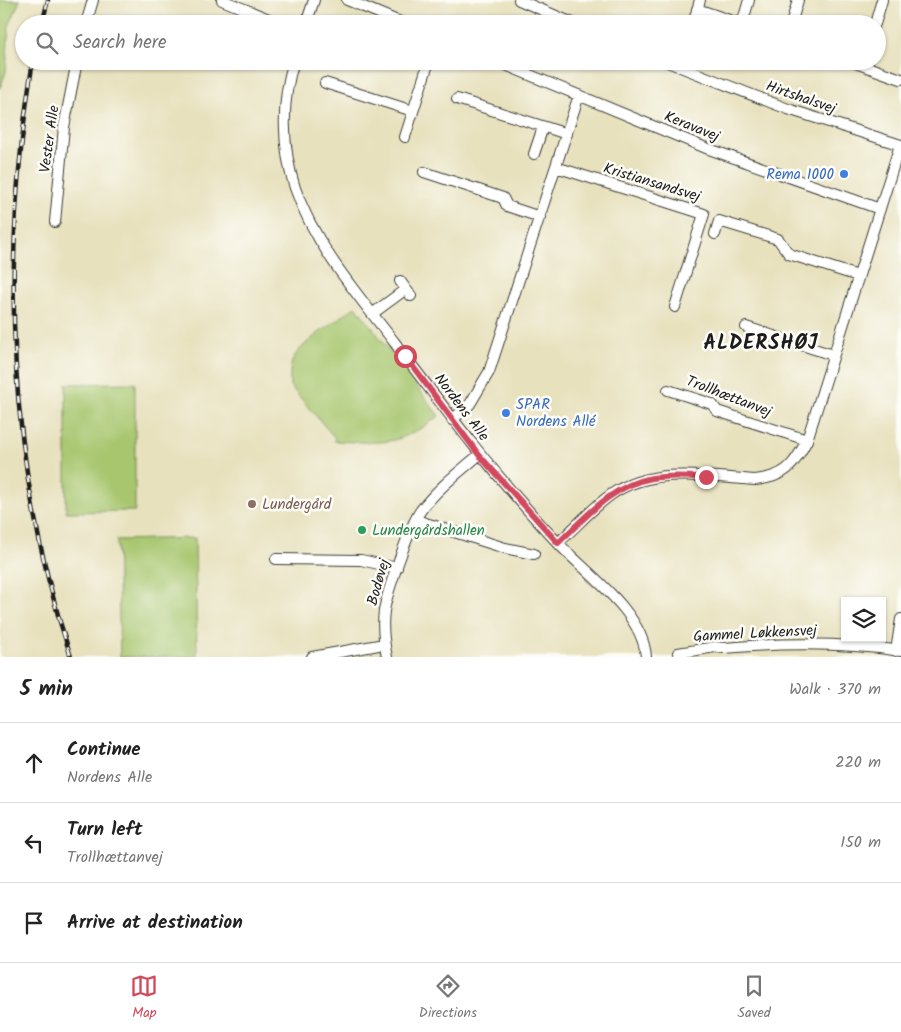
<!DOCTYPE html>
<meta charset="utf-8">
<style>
body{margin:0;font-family:Kalam,sans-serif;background:#f2f2f2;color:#222}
.controls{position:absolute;right:15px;bottom:15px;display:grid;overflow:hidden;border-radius:0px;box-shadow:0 1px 4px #0004}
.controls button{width:45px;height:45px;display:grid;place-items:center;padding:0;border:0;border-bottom:1px solid #e0e0e0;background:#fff;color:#222;font:25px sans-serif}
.stop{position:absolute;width:15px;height:15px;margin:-11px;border:4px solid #d1495b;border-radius:50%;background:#fff}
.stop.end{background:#d1495b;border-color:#fff;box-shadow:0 1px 5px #0008}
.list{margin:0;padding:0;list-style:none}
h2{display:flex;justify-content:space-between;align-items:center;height:65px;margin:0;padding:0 20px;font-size:21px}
h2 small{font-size:16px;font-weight:400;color:#767676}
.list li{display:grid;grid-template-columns:32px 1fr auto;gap:15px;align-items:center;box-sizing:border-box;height:80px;padding:0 20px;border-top:1px solid #e0e0e0}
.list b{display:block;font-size:19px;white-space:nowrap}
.list p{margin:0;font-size:16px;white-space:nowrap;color:#767676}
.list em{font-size:16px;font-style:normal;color:#767676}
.icon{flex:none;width:28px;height:28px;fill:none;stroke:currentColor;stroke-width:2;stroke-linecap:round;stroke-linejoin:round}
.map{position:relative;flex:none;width:901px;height:657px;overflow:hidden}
.search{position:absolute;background:#fff;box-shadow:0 1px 4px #0004;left:15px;right:15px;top:15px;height:55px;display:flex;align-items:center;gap:12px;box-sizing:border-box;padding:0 18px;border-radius:28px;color:#767676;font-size:19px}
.sheet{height:305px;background:#fff}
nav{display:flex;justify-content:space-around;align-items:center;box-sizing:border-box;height:70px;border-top:1px solid #e0e0e0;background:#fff;font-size:14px;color:#767676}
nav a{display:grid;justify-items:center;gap:2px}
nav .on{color:#d1495b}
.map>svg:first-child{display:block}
.green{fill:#a7c66e;stroke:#627145}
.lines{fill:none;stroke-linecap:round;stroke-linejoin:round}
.minor-casing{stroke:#3a3a34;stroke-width:12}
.minor{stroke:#fff;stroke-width:10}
.rail-casing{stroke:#1c1c1c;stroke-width:4.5}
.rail{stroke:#fdfcf7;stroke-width:2.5;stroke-dasharray:8;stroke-linecap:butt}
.route{stroke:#d1495b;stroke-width:6}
.shop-dot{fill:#3f7fe0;stroke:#fdfcf7;stroke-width:2}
.education-dot{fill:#8d6e63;stroke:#fdfcf7;stroke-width:2}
.leisure-dot{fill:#2e9e5b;stroke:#fdfcf7;stroke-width:2}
.labels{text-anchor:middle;stroke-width:5;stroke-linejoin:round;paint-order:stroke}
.street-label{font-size:15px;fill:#1c1c1c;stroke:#fdfcf7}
.shop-label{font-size:15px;fill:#366cbe;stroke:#fdfcf7;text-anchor:end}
.education-label{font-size:15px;fill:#785e54;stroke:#fdfcf7;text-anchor:start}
.leisure-label{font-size:15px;fill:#27864d;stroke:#fdfcf7;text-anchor:start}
.district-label{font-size:20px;font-weight:bold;letter-spacing:1px;fill:#1c1c1c;stroke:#fdfcf7}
</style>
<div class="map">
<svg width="901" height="657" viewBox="0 0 901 657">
<rect width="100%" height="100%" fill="#fdfcf7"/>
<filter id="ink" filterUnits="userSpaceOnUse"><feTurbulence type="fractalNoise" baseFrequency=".02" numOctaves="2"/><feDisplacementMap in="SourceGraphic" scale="10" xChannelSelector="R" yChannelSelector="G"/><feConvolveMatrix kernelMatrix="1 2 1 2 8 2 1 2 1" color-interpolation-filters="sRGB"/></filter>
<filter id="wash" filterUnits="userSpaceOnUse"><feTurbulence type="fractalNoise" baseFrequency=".0096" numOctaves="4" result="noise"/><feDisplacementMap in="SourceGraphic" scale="20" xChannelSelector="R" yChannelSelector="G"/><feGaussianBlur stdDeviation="1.12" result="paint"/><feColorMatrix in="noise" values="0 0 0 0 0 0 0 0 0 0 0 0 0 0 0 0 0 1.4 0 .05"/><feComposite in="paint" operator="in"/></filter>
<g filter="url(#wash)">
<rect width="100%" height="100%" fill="#e7e1bd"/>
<path class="green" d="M 0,0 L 20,0 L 9,26 L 6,72 L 0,88 Z
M 356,306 L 439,416 C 396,447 386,443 334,441 L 335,438 L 290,386 C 290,378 289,367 293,359 C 302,341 340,319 356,306 Z
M 135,383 L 135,511 L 66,512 L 66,384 Z
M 195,538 L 197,657 L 120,657 L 117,540 Z"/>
</g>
<g filter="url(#ink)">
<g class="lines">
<defs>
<path id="minor" d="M 222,0 L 281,24
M 347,0 L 405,24
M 519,0 L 575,24
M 697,9 L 741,24
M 86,24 L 93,0
M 306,24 L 314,0
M 693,24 L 700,0
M 742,24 L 749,0
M 791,24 L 798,0
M 875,24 L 882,0
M 294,61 C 281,101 282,148 295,188 C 315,246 358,295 395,343 C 447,412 498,480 558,543 C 587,574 643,612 646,657
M 496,61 L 706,148 L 880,209
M 665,61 L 788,109 L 901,145
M 850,61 L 901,79
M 325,83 L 413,111
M 457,99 L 567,134
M 405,137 L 429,61
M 534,154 L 543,127
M 556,167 L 704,214 L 675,307
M 424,172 L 503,198 L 507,206 L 540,217
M 55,222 L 64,127 L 77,61
M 715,234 L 719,221 L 778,239 L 789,254 L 858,276
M 400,281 L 411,296
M 372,314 L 406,289
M 746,327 L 833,355
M 668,390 L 712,404 L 717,411 L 807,440
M 452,420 L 470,404 L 489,372 L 579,95
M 416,520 L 505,548 L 534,554
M 558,543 C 576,527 593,507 612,494 C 653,466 710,477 755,480 C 785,477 794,466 807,440 L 900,145
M 276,559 L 361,560 L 397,568
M 896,651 L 901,619
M 678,653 L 715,647 L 724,648 C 783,643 842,642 901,651
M 312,657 L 384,644
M 387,657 C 384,643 382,626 384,611 C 387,592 410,525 421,510 C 438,488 459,472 479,455"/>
</defs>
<use href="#minor" class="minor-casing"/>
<use href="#minor" class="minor"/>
<defs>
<path id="rail" d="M 42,24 L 48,0
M 33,61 C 0,259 7,465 71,657"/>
</defs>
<use href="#rail" class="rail-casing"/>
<use href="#rail" class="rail"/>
</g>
</g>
<g class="lines" filter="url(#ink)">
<path class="route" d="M 405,356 L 479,455 L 558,543 C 586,517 612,485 652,478 C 669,475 688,477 706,477"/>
</g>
<g class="shop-dot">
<circle cx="844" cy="174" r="5"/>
<circle cx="506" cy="413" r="5"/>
</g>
<circle class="education-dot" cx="252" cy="504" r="5"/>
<circle class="leisure-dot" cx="362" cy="530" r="5"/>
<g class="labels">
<g class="street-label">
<text transform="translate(801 97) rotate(19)" y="5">Hirtshalsvej</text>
<text transform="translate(692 126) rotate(22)" y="5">Keravavej</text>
<text transform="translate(49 139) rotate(-82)" y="5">Vester Alle</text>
<text transform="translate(652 182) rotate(17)" y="5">Kristiansandsvej</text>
<text transform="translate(729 396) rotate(21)" y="5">Trollhættanvej</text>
<text transform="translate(462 407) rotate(53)" y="5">Nordens Alle</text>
<text transform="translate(378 582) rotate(-74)" y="5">Bodøvej</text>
<text transform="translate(755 633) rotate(-3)" y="5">Gammel Løkkensvej</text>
</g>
<g class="shop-label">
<text x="834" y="179">Rema 1000</text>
<text x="516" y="409" text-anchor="start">SPAR<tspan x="516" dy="17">Nordens Allé</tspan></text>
</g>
<g class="education-label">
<text x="262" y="509">Lundergård</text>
</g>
<g class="leisure-label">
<text x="372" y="535">Lundergårdshallen</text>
</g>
<g class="district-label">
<text x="761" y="349">ALDERSHØJ</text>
</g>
</g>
</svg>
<div class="controls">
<button><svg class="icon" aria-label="layers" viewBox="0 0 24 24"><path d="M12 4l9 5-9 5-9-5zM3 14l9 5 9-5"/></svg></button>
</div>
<div class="stop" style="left:405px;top:356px"></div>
<div class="stop end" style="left:706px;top:477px"></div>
<div class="search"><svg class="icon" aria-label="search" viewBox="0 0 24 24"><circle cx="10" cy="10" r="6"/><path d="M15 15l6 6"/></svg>Search here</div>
</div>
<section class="sheet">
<h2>5 min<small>Walk · 370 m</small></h2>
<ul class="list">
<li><svg class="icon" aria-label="ahead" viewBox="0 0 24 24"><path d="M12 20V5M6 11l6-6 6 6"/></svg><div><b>Continue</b><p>Nordens Alle</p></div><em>220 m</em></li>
<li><svg class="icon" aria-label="left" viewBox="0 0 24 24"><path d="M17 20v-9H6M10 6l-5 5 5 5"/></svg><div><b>Turn left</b><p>Trollhættanvej</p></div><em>150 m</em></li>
<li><svg class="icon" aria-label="arrive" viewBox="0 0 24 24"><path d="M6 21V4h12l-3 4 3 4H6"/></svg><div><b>Arrive at destination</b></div></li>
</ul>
</section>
<nav>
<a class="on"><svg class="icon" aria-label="map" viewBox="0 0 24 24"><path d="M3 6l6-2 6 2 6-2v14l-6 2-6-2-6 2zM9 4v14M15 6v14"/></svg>Map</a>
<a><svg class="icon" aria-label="directions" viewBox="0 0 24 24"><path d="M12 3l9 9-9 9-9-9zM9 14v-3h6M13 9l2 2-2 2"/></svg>Directions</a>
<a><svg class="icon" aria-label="saved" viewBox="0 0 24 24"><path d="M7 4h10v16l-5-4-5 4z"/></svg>Saved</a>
</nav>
